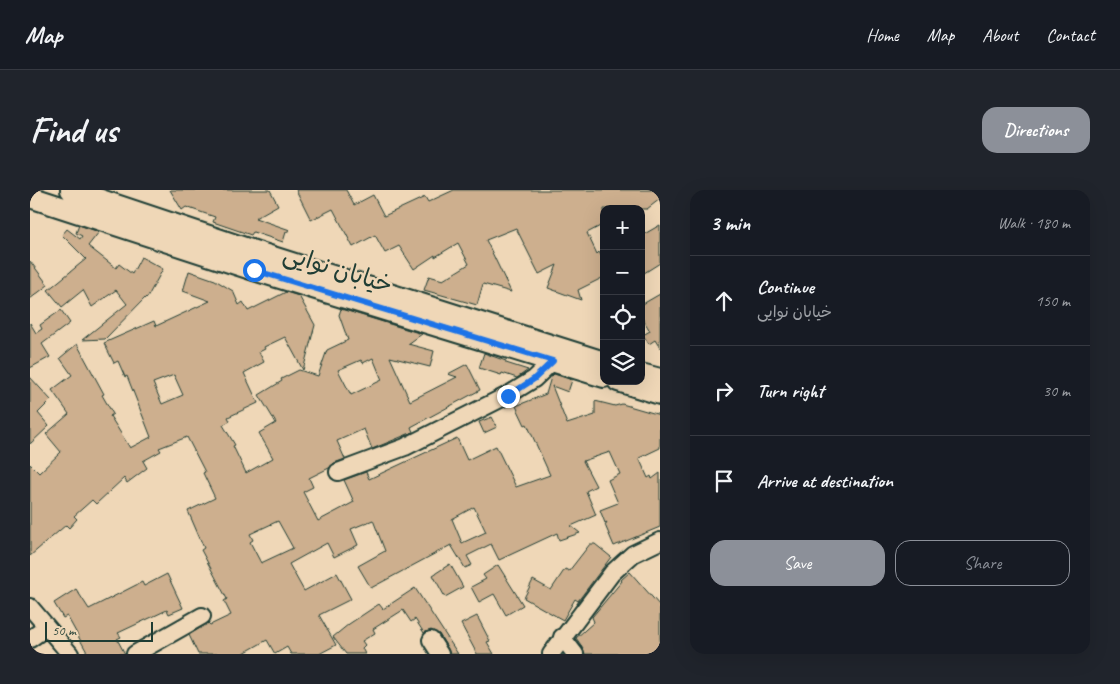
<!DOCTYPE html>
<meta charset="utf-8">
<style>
body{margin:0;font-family:Caveat,"Playpen Sans Arabic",sans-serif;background:#20242c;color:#f1f3f6}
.controls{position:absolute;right:15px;top:15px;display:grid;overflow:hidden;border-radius:10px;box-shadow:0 5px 20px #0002}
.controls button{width:45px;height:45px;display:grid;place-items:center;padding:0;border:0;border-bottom:1px solid #363941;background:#171b24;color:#f1f3f6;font:25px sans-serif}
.scale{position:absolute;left:15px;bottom:12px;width:108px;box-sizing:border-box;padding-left:5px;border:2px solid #1f3d34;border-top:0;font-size:14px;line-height:18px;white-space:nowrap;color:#1f3d34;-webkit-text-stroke:4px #efd7b7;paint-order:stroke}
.stop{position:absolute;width:15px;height:15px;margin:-11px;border:4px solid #1a73e8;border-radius:50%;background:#fff}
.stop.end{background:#1a73e8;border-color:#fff;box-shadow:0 1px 5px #0008}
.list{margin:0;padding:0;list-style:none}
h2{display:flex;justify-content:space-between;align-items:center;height:65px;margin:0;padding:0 20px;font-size:21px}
h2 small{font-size:16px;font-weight:400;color:#9ea1a6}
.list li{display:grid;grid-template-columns:32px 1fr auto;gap:15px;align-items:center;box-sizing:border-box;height:90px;padding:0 20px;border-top:1px solid #363941}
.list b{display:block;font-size:19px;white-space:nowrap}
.list p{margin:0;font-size:16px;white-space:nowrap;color:#9ea1a6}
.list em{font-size:16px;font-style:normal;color:#9ea1a6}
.actions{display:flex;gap:10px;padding:15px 20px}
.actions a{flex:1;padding:11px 0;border:1px solid #8c9099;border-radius:15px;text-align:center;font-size:18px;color:#8c9099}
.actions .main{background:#8c9099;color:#fff}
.icon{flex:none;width:28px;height:28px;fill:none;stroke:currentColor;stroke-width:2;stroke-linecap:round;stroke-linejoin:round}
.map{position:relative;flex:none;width:630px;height:464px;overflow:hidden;border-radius:15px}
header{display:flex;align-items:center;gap:30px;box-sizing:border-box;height:70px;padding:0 25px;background:#171b24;border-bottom:1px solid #363941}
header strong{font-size:24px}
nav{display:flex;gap:28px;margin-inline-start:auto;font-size:18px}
.intro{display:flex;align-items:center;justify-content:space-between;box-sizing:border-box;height:120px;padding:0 30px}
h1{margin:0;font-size:35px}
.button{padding:12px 22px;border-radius:15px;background:#8c9099;color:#fff;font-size:18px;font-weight:700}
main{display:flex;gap:30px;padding:0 30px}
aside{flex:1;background:#171b24;border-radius:15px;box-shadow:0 5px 20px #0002}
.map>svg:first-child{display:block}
.building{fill:#cdaf8e;stroke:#1f3d34;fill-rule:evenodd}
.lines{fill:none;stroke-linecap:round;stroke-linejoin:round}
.minor-casing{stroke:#1f3d34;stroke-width:20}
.tertiary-casing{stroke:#1f3d34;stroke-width:24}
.minor{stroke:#efd7b7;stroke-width:16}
.tertiary{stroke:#efd7b7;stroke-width:20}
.route{stroke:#1a73e8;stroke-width:6}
.labels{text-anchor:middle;stroke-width:5;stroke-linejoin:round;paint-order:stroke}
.street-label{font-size:24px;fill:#1f3d34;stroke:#efd7b7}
</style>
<header>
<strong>Map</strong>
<nav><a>Home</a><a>Map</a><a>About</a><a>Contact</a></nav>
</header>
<div class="intro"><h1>Find us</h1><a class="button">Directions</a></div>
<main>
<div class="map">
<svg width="630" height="464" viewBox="0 0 630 464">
<rect width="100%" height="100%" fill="#efd7b7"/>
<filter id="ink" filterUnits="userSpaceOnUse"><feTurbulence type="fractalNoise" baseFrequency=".02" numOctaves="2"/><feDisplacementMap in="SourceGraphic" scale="10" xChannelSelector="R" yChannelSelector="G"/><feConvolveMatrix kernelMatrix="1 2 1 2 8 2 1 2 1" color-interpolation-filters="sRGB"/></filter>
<g filter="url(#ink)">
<path class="building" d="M 140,0 L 240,0 L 248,15 L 225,28 L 260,40 L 256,42 L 253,52 L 223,42 L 221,45 L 183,32 L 185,27 L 156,17 L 152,20 Z
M 266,0 L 316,0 L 324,15 L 343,5 L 354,26 L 395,7 L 398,12 L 424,0 L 630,0 L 630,9 L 617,19 L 574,19 L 574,34 L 557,43 L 567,64 L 569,62 L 574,71 L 574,87 L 548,100 L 551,110 L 518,98 L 527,75 L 509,84 L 486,38 L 456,50 L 481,102 L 453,94 L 447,115 L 394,100 L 399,86 L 413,90 L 439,74 L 428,53 L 405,67 L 405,65 L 384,79 L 369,56 L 355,63 L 345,45 L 323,57 L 303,19 L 281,30 Z
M 49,35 L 69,42 L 58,56 L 86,78 L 89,74 L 102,84 L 111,67 L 133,79 L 117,108 L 116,107 L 75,149 L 52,150 L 97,114 L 86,100 L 62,117 L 53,100 L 32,117 L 18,100 L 56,69 L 32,45 L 37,39 L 50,49 L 52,46 L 46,43 Z
M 630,35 L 630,73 L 611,85 L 611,46 Z
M 0,71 L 18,95 L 0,109 Z
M 159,81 L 185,90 L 203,101 L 209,115 L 213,112 L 218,121 L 256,102 L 269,106 L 285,135 L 273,180 L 255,147 L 234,157 L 235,159 L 229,162 L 234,172 L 214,183 L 228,213 L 198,227 L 200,231 L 193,235 L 205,255 L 203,256 L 216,283 L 243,268 L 229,243 L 246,233 L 229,205 L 252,191 L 251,189 L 269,180 L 288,186 L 297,160 L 318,150 L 309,125 L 311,119 L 392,144 L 378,154 L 404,161 L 400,177 L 360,167 L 380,211 L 427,187 L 418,184 L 437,174 L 450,200 L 381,237 L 383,242 L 342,259 L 334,239 L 307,251 L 315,269 L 304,273 L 299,278 L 279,288 L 283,297 L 273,302 L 288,331 L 324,312 L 314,290 L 336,282 L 339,289 L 427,248 L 437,270 L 466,256 L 486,297 L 520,285 L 497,234 L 495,235 L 486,216 L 516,204 L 521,187 L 524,184 L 542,190 L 538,202 L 522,196 L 537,234 L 565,225 L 565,211 L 585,216 L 592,214 L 630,225 L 630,258 L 609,268 L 618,288 L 621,286 L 622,289 L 630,283 L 630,337 L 584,356 L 575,335 L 577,332 L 575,333 L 570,320 L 588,313 L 578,290 L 590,284 L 580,262 L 553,271 L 566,296 L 556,301 L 566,325 L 541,336 L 550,343 L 529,350 L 527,343 L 469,370 L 461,354 L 437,366 L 442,375 L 435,378 L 421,355 L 341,398 L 328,376 L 355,361 L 343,330 L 321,339 L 328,355 L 304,367 L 297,353 L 259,374 L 274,401 L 307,383 L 321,409 L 289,425 L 306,455 L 289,464 L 261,464 L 257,457 L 245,464 L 237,450 L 212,464 L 168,464 L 159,445 L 178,433 L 180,435 L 201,425 L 194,411 L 197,409 L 171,360 L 174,358 L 158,321 L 185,308 L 173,283 L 175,282 L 157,247 L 129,258 L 131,261 L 113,271 L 117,278 L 97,293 L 94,288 L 66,314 L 62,310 L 44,326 L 47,329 L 39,338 L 36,335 L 0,366 L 0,274 L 9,283 L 31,262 L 16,244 L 39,224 L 22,200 L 42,185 L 30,168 L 47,154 L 74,204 L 72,205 L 83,224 L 80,226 L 100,258 L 121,247 L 97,186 L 95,187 L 88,171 L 84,173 L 74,153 L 124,131 L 126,136 L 180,111 L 153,101 ZM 343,168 L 352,190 L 321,205 L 308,180 L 331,170 L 333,173 ZM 144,185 L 153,205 L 132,214 L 123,193 ZM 444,317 L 456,342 L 432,353 L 422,329 ZM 248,331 L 263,358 L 231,373 L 220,352 L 223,350 L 220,344 Z
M 630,104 L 630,158 L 625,150 L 619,154 L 613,145 L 620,141 L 611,126 L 611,115 Z
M 31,120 L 40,133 L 12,154 L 20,167 L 0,178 L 0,133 L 6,143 L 12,139 L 10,135 Z
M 454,163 L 476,171 L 476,173 L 498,180 L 487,188 L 472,183 L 471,185 L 449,178 Z
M 0,187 L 21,210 L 8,223 L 19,236 L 0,254 Z
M 462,227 L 467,237 L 454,243 L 449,232 Z
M 560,354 L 565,354 L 581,367 L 548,411 L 545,409 L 533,430 L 494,408 L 503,390 L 521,400 L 535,379 L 539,381 Z
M 420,374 L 433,397 L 415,407 L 403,385 Z
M 468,375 L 493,415 L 476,425 L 464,404 L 449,412 L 441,397 L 456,389 L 453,385 Z
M 600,382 L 630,416 L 630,464 L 555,464 L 553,458 L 546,448 L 564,432 L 562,427 L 592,391 L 591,390 Z
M 137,384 L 153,418 L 139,424 L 137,420 L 88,443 L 91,447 L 87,449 L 95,464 L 58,464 L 37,426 L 33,428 L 24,413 L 46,399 L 59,419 L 112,392 L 114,396 Z
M 385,398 L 428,464 L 420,464 L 418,459 L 409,444 L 401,440 L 394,443 L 385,429 L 381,432 L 373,420 L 343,439 L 345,443 L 332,451 L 335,455 L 332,458 L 335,464 L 316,464 L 303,447 L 319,434 L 349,414 L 353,419 Z
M 447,426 L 460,451 L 457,452 L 464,464 L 447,464 L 431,434 Z"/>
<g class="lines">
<defs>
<path id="minor" d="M 308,282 L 375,257 L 478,205 L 504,189 L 523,171
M 0,417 L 40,464
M 532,447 L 545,464
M 0,449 L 17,437
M 401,450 L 410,464
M 105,464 L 172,426
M 521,464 L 582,383 L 603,364 L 630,351"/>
<path id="tertiary" d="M 41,0 L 230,63 L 574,172
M 0,7 L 224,80 L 574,187
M 611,184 L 630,189
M 588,191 L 630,204"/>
</defs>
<use href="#minor" class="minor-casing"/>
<use href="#tertiary" class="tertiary-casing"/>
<use href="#minor" class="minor"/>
<use href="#tertiary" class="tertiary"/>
</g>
</g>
<g class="lines" filter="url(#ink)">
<path class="route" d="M 224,80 L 523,171 L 504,189 L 478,206"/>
</g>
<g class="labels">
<g class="street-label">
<text transform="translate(308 79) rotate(17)" y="8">خیابان نوایی</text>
</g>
</g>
</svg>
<div class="controls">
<button>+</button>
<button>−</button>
<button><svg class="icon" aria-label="locate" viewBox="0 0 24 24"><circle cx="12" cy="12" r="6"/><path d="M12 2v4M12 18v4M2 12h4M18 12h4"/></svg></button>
<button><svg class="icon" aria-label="layers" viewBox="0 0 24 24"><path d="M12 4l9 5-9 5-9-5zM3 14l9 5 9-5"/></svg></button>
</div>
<div class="scale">50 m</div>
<div class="stop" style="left:224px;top:80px"></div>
<div class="stop end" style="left:478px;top:206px"></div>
</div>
<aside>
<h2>3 min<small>Walk · 180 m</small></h2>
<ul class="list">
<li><svg class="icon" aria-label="ahead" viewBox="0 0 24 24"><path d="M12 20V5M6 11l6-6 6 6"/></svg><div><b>Continue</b><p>خیابان نوایی</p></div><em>150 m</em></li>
<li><svg class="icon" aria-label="right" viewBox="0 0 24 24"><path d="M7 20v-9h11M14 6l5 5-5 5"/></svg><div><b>Turn right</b></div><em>30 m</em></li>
<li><svg class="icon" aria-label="arrive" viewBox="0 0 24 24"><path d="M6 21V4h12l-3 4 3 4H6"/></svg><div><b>Arrive at destination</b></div></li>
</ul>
<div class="actions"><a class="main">Save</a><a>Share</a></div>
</aside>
</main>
